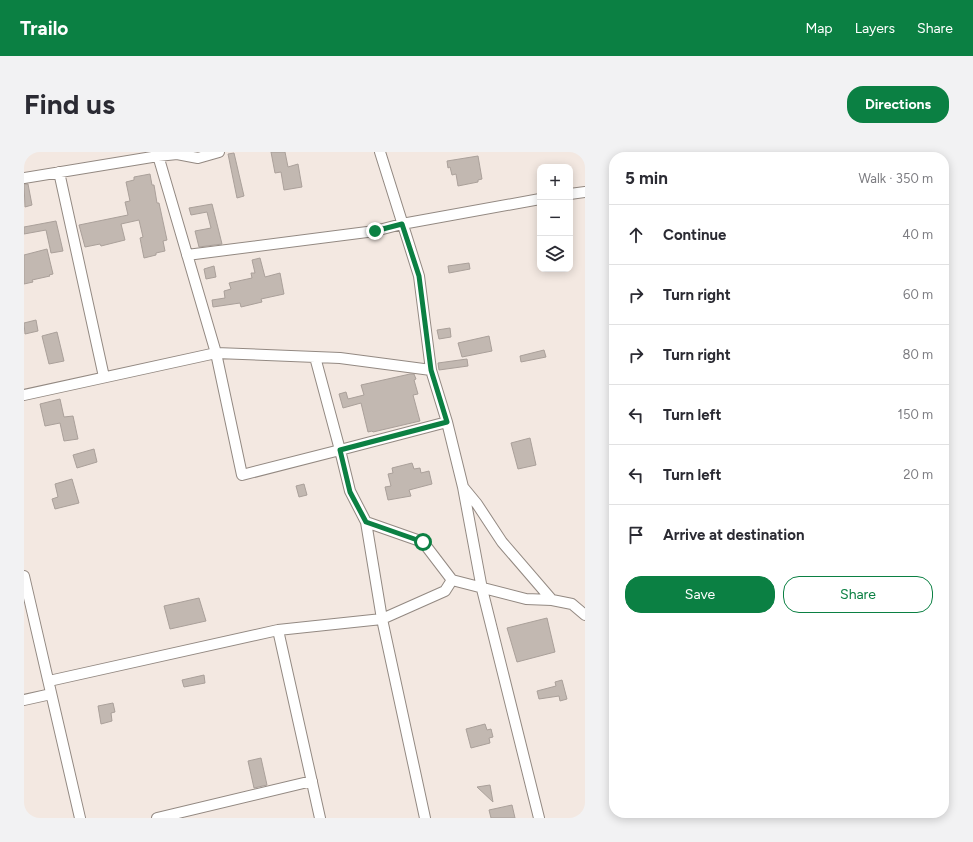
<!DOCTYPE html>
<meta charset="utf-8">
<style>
body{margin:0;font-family:Figtree,sans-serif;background:#f2f2f3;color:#2b2b33}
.controls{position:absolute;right:12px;top:12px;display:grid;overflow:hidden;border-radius:8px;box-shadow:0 2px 10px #0003}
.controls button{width:36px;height:36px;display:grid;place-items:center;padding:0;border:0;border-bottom:1px solid #e1e1e2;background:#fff;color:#2b2b33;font:20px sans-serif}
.stop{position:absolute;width:12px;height:12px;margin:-9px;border:3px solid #0b8043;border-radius:50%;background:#fff}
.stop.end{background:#0b8043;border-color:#fff;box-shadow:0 1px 4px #0008}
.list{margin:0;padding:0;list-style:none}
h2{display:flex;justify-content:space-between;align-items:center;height:52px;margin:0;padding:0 16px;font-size:17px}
h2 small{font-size:13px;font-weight:400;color:#7c7c81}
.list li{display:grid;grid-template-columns:26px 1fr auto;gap:12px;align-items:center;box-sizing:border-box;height:60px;padding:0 16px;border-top:1px solid #e1e1e2}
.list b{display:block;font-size:15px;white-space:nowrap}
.list em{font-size:13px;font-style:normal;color:#7c7c81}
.actions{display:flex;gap:8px;padding:12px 16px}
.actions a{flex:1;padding:9px 0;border:1px solid #0b8043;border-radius:16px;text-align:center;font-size:14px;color:#0b8043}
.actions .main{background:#0b8043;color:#fff}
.icon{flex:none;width:22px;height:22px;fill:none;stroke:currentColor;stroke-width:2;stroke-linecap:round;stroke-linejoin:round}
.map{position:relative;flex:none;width:561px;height:666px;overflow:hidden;border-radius:16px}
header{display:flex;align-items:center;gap:24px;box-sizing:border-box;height:56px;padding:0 20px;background:#0b8043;color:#fff}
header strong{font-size:19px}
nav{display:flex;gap:22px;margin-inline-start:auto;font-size:14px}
.intro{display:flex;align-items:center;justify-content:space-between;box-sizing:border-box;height:96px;padding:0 24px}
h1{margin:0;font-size:28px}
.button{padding:10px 18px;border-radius:16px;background:#0b8043;color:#fff;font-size:14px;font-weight:700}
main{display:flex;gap:24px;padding:0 24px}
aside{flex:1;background:#fff;border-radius:16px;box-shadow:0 2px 10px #0003}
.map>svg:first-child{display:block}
.building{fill:#c2b8b1;stroke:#aaa09a}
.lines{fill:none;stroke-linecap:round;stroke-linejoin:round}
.minor-casing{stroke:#938982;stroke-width:12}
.minor{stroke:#fff;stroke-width:10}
.route{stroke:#0b8043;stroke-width:5}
</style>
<header>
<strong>Trailo</strong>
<nav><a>Map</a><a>Layers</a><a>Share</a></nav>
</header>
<div class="intro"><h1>Find us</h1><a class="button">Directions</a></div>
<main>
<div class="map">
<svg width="561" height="666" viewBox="0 0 561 666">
<rect width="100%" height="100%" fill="#f3e8e1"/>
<path class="building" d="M 247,0 L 261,0 L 264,15 L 274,12 L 278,35 L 260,38 L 257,20 L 251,21 Z
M 210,1 L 220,44 L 213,46 L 204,2 Z
M 454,4 L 458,27 L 454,28 L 454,30 L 434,34 L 432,22 L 428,23 L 426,15 L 424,16 L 423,9 Z
M 126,22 L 128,33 L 130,33 L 133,51 L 135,51 L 143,88 L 139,89 L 141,99 L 132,101 L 132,103 L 120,106 L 116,86 L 119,85 L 115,68 L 97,72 L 101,88 L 77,94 L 76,92 L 61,95 L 55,73 L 104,63 L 101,50 L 106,49 L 102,30 L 110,28 L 110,25 Z
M 0,32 L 4,32 L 8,53 L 1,55 Z
M 188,52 L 198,92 L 175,95 L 171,79 L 187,76 L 183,60 L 167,63 L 165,56 Z
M 32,69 L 39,99 L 27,101 L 22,78 L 0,82 L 0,75 Z
M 23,97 L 29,122 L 25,123 L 26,124 L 8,128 L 9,130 L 0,132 L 0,103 Z
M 236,106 L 241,125 L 256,121 L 260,142 L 237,147 L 238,150 L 217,155 L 216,151 L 189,155 L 188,148 L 201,146 L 200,139 L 207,137 L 205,131 L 228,126 L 227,121 L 231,121 L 228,108 Z
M 445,111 L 446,117 L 425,121 L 424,114 Z
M 190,114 L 192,125 L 182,127 L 180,117 Z
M 12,168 L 14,179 L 1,182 L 0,171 Z
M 426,176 L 427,185 L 415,187 L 413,178 Z
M 33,180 L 40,209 L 25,212 L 18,184 Z
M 465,184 L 468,199 L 438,205 L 434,191 Z
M 520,198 L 522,205 L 497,210 L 496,204 Z
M 443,207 L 444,214 L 415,218 L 414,211 Z
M 386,222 L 390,222 L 392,227 L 390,228 L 394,242 L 389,243 L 396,269 L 349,280 L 348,279 L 344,280 L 337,251 L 319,256 L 315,242 L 322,240 L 324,247 L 340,243 L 337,233 Z
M 36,247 L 40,265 L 49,264 L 54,287 L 40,289 L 36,271 L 21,274 L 16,252 Z
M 506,286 L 512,313 L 494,317 L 487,291 Z
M 70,297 L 73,310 L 53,316 L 49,303 Z
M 388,311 L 390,317 L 396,316 L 397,321 L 405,319 L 408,332 L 385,338 L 387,344 L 364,348 L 361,335 L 367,334 L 364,322 L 369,321 L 368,316 Z
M 48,327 L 55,351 L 31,357 L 28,347 L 34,345 L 31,332 Z
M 280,332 L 283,343 L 275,345 L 272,334 Z
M 175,446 L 182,469 L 146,477 L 140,454 Z
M 523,466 L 531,500 L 493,510 L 483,476 Z
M 180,523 L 181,531 L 160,535 L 158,528 Z
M 538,528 L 543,547 L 536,549 L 535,544 L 515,547 L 513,539 L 532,534 L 531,530 Z
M 89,551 L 91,560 L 87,561 L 88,569 L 77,572 L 74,554 Z
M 461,572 L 463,578 L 467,577 L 469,585 L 465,586 L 466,591 L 447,596 L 442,577 Z
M 237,606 L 243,633 L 230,636 L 224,609 Z
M 466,633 L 469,650 L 453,635 Z
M 488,653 L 491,666 L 467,666 L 465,658 Z"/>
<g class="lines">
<defs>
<path id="minor" d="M 133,0 L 192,201 L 218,323 L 316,298 L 326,339 L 342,370 L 399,390 L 428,428 L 502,447 L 528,448 L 548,452 L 561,463
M 356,0 L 395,124 L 407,218 L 423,270 L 439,335 L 453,352 L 478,390 L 528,448
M 35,20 L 80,225
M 0,26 L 134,4 L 153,2 L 174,6 L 195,0
M 546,42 L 561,40
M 163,103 L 351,79 L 378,72 L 516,47
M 291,205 L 316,298 L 423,270
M 0,243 L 192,201 L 316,206 L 407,218
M 439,335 L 458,437 L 515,666
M 342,370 L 358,467 L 401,666
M 0,424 L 56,666
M 254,478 L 296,666
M 25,529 L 254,478 L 358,467 L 421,439 L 428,428
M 0,548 L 27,542
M 133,666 L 288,629"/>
</defs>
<use href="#minor" class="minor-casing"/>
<use href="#minor" class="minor"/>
</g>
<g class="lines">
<path class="route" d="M 351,79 L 378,72 L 395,124 L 407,218 L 423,270 L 316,298 L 326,340 L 342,370 L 399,390"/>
</g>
</svg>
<div class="controls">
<button>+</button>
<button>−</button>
<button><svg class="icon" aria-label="layers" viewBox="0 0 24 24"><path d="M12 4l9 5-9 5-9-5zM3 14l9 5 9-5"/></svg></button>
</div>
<div class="stop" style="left:399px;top:390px"></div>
<div class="stop end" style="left:351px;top:79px"></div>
</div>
<aside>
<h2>5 min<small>Walk · 350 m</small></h2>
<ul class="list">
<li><svg class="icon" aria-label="ahead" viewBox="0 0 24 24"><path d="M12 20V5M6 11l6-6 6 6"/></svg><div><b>Continue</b></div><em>40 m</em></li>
<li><svg class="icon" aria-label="right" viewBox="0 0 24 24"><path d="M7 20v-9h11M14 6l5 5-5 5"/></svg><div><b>Turn right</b></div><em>60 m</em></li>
<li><svg class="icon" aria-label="right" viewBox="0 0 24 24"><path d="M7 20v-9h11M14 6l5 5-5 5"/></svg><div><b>Turn right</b></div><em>80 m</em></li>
<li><svg class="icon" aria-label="left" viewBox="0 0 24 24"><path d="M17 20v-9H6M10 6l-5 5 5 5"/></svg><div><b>Turn left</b></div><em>150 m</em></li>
<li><svg class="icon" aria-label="left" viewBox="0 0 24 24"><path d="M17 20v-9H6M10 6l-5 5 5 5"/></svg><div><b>Turn left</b></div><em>20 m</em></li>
<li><svg class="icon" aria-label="arrive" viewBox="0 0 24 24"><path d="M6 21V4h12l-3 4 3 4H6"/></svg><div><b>Arrive at destination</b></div></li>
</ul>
<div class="actions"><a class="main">Save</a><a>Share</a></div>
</aside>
</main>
